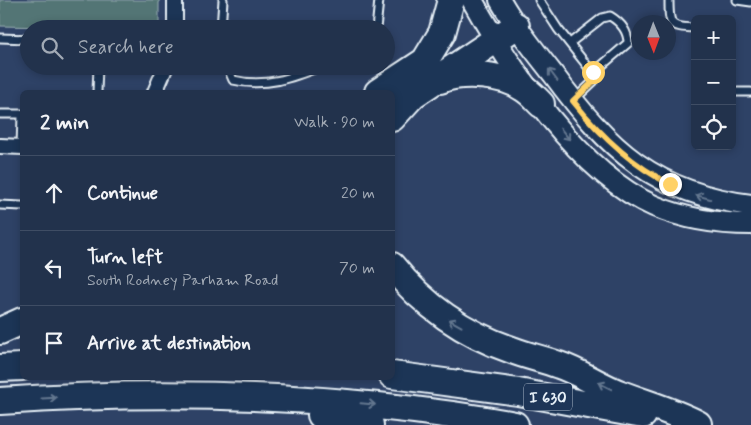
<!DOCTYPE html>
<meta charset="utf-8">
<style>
body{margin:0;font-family:Mynerve,sans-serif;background:#2e3e56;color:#f1f3f6}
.controls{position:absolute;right:15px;top:15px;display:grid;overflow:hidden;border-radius:8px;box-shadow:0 2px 8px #0003}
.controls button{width:45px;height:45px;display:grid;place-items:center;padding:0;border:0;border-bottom:1px solid #3f4d64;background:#22324c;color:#f1f3f6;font:25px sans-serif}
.compass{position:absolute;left:631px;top:15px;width:45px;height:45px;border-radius:50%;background:#22324c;box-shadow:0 2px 8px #0003;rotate:179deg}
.stop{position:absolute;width:15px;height:15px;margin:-11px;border:4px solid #ffd166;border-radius:50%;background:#fff}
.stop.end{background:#ffd166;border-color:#fff;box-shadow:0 1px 5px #0008}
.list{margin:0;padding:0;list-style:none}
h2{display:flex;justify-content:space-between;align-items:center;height:65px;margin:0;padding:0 20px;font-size:21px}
h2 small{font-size:16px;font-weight:400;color:#a2aab5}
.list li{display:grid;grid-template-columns:32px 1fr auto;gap:15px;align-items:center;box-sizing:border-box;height:75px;padding:0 20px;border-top:1px solid #3f4d64}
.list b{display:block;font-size:19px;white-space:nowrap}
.list p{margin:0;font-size:16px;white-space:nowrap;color:#a2aab5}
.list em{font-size:16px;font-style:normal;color:#a2aab5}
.icon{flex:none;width:28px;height:28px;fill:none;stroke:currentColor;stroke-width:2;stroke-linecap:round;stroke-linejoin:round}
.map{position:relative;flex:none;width:751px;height:425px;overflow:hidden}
.search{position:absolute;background:#22324c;box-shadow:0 2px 8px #0003;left:20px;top:20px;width:375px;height:55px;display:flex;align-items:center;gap:12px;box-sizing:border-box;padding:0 18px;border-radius:28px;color:#a2aab5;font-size:19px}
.panel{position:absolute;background:#22324c;box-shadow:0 2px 8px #0003;left:20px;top:90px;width:375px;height:290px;border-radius:8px}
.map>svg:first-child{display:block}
.green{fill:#527474;stroke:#9db2b6}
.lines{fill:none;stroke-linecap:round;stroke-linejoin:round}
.service-casing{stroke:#e8f1f8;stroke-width:11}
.minor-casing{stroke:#e8f1f8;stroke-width:18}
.secondary-casing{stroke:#e8f1f8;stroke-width:24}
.motorway-casing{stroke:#e8f1f8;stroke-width:30}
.service{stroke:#1d3557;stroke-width:7}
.minor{stroke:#1d3557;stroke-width:14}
.secondary{stroke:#1d3557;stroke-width:20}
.motorway{stroke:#1d3557;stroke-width:26}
.oneway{stroke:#64778f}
.route{stroke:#ffd166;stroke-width:6}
.labels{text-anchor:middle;stroke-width:4.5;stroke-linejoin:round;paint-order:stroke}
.shield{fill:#1d3557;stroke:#abb9c8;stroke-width:1}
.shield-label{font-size:16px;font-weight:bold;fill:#e8f1f8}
</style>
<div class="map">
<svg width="751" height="425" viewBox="0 0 751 425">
<rect width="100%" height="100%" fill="#2e4266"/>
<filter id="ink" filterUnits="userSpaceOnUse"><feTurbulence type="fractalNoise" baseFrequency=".02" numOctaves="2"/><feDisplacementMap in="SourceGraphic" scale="10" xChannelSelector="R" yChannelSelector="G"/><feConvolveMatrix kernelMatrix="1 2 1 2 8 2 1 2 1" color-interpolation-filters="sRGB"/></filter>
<g filter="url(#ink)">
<path class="green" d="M 0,0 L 159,0 L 159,29 L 0,26 Z"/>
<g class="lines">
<defs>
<path id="service" d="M 539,0 L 558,29 L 593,73 L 594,81 L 575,99
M 669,0 C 669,25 669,27 695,28
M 737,0 L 751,2
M 221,29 L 223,0
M 376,29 L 379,0
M 0,38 L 29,39
M 570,43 L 602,18 L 610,16 C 620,22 628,31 628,43 L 593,73
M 227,66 L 233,80 C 265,88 292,78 322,66
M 97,92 L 98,66
M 732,92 L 751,92
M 0,114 L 22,114
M 21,147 L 22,116
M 0,205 L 22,206"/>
<path id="minor" d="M 175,0 L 175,29
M 155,92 L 166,66
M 0,146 L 22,147"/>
<path id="secondary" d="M 472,0 C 511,70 579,173 654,206 C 685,219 718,224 751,224
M 500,0 C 515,26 534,50 553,74 C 609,150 654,193 751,205"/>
<path id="motorway" d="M 440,80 C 462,71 503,74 523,88 C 530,92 535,98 541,104
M 378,92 L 425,61 L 442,33 L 451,0
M 392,118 L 413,95 L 516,26
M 392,266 C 423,305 465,334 512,350 C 527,356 543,359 559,365 C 580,372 599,386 621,394 C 647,404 673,411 698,424
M 0,331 L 22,321
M 0,368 L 22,367
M 392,375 L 518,392 L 643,415
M 0,401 C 171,389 346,395 515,425
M 321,415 L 370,425"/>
</defs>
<use href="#service" class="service-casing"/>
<use href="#minor" class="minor-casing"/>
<use href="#secondary" class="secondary-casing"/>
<use href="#motorway" class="motorway-casing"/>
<use href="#service" class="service"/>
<use href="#minor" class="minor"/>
<use href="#secondary" class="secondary"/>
<use href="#motorway" class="motorway"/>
</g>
<defs><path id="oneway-shaft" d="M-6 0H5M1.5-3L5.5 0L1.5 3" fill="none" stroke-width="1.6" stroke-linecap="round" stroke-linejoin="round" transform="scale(1.25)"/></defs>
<g class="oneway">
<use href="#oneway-shaft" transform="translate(553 75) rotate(-127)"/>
<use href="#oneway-shaft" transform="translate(565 134) rotate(51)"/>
<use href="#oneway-shaft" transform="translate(703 197) rotate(-165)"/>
<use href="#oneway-shaft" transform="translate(455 323) rotate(-151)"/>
<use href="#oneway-shaft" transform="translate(605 386) rotate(-154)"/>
<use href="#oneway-shaft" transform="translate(49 398) rotate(-3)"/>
<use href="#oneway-shaft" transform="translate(368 404) rotate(5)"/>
</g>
</g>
<g class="lines" filter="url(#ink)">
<path class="route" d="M 593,72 L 594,81 L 573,101 C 600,135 631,165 670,184"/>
</g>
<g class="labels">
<rect class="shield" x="524" y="383.5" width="48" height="27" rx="4"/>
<g class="shield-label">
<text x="548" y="403">I 630</text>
</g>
</g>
</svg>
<div class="controls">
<button>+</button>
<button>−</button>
<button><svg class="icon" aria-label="locate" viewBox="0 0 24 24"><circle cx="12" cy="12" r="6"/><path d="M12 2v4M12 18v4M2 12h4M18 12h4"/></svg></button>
</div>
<svg class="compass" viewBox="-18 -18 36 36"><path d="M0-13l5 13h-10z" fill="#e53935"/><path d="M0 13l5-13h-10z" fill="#a2aab5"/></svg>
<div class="stop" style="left:593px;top:72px"></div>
<div class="stop end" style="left:670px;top:184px"></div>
<div class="search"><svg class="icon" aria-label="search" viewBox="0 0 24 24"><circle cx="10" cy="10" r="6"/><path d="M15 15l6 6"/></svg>Search here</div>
<section class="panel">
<h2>2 min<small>Walk · 90 m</small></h2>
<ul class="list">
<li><svg class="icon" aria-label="ahead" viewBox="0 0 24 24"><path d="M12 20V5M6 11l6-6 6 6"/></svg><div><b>Continue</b></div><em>20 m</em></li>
<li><svg class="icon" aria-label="left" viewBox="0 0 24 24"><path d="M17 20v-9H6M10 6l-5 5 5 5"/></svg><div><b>Turn left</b><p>South Rodney Parham Road</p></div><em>70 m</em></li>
<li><svg class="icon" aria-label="arrive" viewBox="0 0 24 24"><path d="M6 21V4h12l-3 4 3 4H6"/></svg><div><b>Arrive at destination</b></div></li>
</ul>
</section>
</div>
